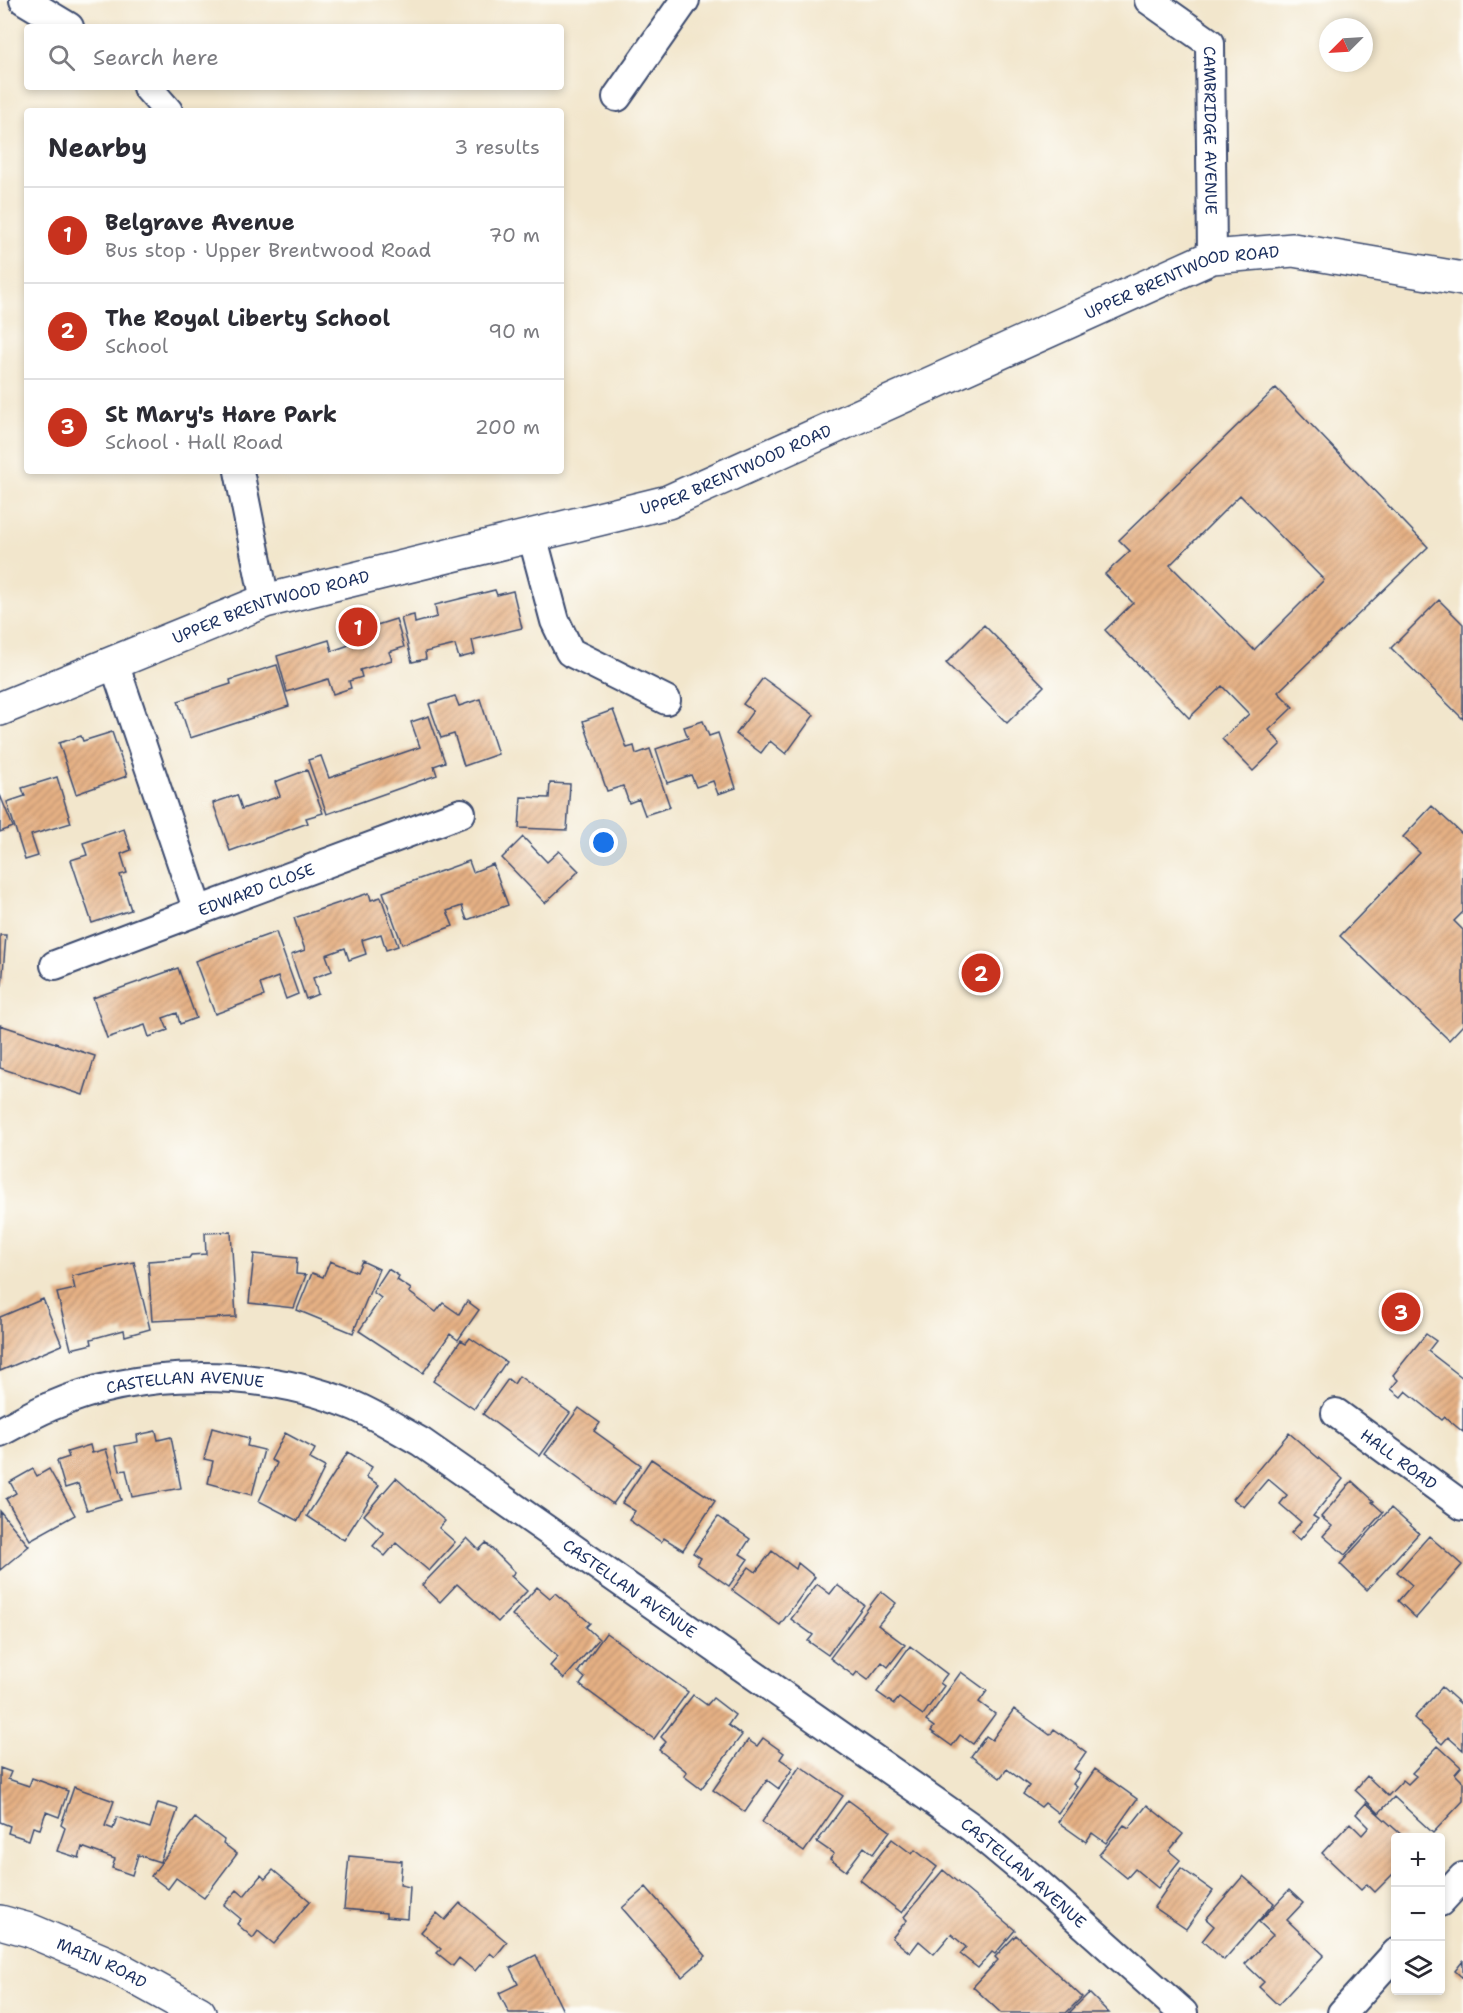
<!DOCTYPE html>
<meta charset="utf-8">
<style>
body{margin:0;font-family:"Shantell Sans",sans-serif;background:#f2f2f3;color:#2b2b33}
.controls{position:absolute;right:18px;bottom:18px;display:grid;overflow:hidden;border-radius:6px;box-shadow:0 3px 9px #0003}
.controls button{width:54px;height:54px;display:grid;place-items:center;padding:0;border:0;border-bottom:2px solid #e1e1e2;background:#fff;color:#2b2b33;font:30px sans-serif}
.compass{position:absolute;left:1319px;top:18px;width:54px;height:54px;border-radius:50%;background:#fff;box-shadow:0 3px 9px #0003;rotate:246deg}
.you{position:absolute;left:604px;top:843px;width:21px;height:21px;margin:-15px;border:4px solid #fff;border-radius:50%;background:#1a73e8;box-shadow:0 0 0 9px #1a73e833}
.badge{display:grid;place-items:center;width:39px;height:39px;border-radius:50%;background:#c8321e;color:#fff;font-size:20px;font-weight:700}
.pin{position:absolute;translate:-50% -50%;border:3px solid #fff;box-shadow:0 2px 6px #0006}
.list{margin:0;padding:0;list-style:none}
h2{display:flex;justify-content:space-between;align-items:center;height:78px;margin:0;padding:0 24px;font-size:26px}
h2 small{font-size:20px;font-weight:400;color:#7c7c81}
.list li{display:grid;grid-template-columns:39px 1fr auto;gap:18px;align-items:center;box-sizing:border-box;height:96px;padding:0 24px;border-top:2px solid #e1e1e2}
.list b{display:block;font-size:22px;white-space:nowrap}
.list p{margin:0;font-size:20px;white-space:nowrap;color:#7c7c81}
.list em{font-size:20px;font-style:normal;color:#7c7c81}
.icon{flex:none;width:33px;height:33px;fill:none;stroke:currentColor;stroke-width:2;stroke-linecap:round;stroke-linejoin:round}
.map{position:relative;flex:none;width:1463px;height:2013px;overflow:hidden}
.search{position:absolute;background:#fff;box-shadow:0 3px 9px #0003;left:24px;top:24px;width:540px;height:66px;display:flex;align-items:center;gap:15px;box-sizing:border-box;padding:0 21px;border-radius:6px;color:#7c7c81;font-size:22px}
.panel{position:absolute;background:#fff;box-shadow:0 3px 9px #0003;left:24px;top:108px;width:540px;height:366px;border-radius:6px}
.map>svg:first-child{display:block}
.building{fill:url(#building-hatch);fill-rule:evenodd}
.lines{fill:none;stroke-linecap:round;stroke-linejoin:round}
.street-casing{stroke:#3b4a6e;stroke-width:32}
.secondary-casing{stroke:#3b4a6e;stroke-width:36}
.primary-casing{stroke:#3b4a6e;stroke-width:36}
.street{stroke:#fff;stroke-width:28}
.secondary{stroke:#fff;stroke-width:33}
.primary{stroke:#fff;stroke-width:33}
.labels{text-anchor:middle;stroke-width:4.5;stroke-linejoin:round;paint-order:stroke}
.street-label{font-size:16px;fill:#1b2f5e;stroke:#fdfcf7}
</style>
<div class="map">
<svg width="1463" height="2013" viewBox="0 0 1463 2013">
<defs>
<pattern id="building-hatch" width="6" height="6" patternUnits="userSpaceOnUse" patternTransform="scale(1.5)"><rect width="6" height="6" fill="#e6b184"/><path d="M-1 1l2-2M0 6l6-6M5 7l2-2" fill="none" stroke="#ba906f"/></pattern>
</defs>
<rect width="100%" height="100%" fill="#fdfcf7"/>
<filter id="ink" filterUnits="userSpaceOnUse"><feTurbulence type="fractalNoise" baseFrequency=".0167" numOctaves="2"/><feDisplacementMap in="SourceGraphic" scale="12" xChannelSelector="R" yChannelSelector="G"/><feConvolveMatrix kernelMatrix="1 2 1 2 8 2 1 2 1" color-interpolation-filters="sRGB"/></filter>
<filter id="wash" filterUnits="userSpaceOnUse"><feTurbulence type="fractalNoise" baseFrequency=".008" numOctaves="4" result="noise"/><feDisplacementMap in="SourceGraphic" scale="24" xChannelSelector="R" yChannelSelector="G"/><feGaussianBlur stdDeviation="1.35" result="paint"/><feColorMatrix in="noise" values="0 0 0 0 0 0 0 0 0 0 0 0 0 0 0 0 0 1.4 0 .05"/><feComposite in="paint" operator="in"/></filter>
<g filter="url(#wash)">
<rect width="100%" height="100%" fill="#f2e6cc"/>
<g id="blocks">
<path class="building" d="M 1276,388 L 1428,547 L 1278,692 L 1293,707 L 1269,730 L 1281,744 L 1253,771 L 1222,739 L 1249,714 L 1222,686 L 1189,718 L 1105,630 L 1133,603 L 1105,574 L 1130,551 L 1119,540 ZM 1240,495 L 1324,580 L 1254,650 L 1170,565 Z
M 495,590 L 497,595 L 513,591 L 522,628 L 472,640 L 475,654 L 459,658 L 455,645 L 425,652 L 426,659 L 412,662 L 401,618 L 414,615 L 415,623 L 437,617 L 435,605 Z
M 1439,600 L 1463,624 L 1463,719 L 1391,648 Z
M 396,619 L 404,647 L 389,652 L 392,660 L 360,670 L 362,677 L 349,681 L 351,688 L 333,694 L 328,679 L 287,692 L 277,656 L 329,640 L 332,651 L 349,645 L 345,635 Z
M 984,625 L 1044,686 L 1007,723 L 946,663 Z
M 277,665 L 289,706 L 190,738 L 178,701 L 231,684 L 230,680 Z
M 763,678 L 814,715 L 786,754 L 770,741 L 761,753 L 736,734 L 753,711 L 743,704 Z
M 455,696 L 459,706 L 480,699 L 498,754 L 464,766 L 454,734 L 441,738 L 429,704 Z
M 613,710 L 627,748 L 634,746 L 636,754 L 650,749 L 670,807 L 645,815 L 639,799 L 629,803 L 623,786 L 607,791 L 583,721 Z
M 429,716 L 445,762 L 434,766 L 437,775 L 327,814 L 308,760 L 321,756 L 329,778 L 420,747 L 411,722 Z
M 703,721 L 709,736 L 718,733 L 736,788 L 718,794 L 713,781 L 696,787 L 691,775 L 667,783 L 656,749 L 688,738 L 684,727 Z
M 112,732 L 127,776 L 76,794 L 59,743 L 81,736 L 83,741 Z
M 307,770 L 323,813 L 306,818 L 308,823 L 230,851 L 213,803 L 237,795 L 242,809 L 280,796 L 275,782 Z
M 57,777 L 71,823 L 31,835 L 38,856 L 25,860 L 7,802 L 25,796 L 22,788 Z
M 550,783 L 570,784 L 567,830 L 519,828 L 521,797 L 549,798 Z
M 0,795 L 13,827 L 0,832 Z
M 1432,806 L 1463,835 L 1463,912 L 1454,921 L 1463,930 L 1463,1025 L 1449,1040 L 1340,936 L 1420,853 L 1403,837 Z
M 124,829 L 131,850 L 121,854 L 127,873 L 120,875 L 131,910 L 92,923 L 71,860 L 87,855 L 83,843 Z
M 523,837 L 547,862 L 559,851 L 579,871 L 545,903 L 502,858 Z
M 469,861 L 473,872 L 493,864 L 508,905 L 467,920 L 462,906 L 447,911 L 453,926 L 402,944 L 383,892 Z
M 369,893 L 371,900 L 381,897 L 398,946 L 386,950 L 381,934 L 362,940 L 366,954 L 349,960 L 345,948 L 326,955 L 332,971 L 313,978 L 318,994 L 306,999 L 291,955 L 305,950 L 294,918 Z
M 276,932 L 298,994 L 286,999 L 278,977 L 260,984 L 264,996 L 215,1014 L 195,961 Z
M 0,935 L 6,935 L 2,985 L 0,985 Z
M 178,968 L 196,1018 L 180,1024 L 177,1013 L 163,1018 L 168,1030 L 149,1037 L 145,1025 L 107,1038 L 93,998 Z
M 0,1025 L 95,1056 L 83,1095 L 0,1068 Z
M 231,1232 L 236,1317 L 152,1321 L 148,1261 L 189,1258 L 191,1255 L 206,1254 L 205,1233 Z
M 254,1254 L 297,1258 L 296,1274 L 306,1275 L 294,1308 L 249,1303 Z
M 330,1261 L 357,1272 L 362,1261 L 379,1269 L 353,1333 L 297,1310 L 312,1273 L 323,1277 Z
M 134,1262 L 150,1329 L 125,1336 L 124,1330 L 109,1334 L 91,1339 L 92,1344 L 71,1349 L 57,1293 L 75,1289 L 72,1276 Z
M 388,1269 L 399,1276 L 397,1280 L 411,1289 L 409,1292 L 436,1312 L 443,1303 L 459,1314 L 467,1301 L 479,1310 L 458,1340 L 450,1334 L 423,1373 L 359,1331 L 381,1298 L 373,1292 Z
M 43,1299 L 62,1345 L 0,1371 L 0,1317 Z
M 1426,1334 L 1436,1341 L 1428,1351 L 1463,1378 L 1463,1432 L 1445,1417 L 1442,1420 L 1406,1391 L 1401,1397 L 1391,1389 L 1398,1380 L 1393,1375 Z
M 470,1338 L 506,1362 L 474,1409 L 433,1381 L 461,1340 L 466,1343 Z
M 519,1376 L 570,1413 L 540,1456 L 483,1414 L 508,1379 L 514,1384 Z
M 579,1408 L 600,1423 L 594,1431 L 641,1465 L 613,1504 L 545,1454 Z
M 212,1428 L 249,1438 L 247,1446 L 264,1450 L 252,1495 L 208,1483 L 213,1461 L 204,1459 Z
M 156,1431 L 158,1440 L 171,1437 L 181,1488 L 132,1497 L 126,1470 L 120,1471 L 115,1446 L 138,1442 L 137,1435 Z
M 285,1433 L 315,1449 L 310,1459 L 325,1467 L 298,1521 L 259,1501 L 277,1463 L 271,1460 Z
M 1289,1433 L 1343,1479 L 1313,1516 L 1318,1519 L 1300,1540 L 1291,1533 L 1301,1522 L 1280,1504 L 1287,1495 L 1268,1479 L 1244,1507 L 1233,1499 Z
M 90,1445 L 92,1453 L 106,1449 L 121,1500 L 87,1510 L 78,1484 L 65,1488 L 57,1461 L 69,1457 L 67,1452 Z
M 348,1452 L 372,1467 L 366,1477 L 379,1485 L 344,1540 L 307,1516 Z
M 651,1459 L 715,1501 L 683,1550 L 664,1538 L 661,1542 L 629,1520 L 635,1511 L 622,1503 Z
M 33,1469 L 37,1476 L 49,1469 L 75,1515 L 30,1540 L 6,1499 L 16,1493 L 10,1482 Z
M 396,1478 L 445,1521 L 439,1528 L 455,1542 L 429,1571 L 396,1543 L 385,1556 L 373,1546 L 384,1533 L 364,1515 Z
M 1352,1481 L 1374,1501 L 1372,1502 L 1383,1512 L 1345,1555 L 1323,1536 L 1332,1526 L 1321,1517 Z
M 1391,1508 L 1419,1533 L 1367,1590 L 1340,1564 Z
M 0,1511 L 29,1546 L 0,1570 Z
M 718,1517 L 750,1539 L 740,1554 L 748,1559 L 729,1586 L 697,1564 L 701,1558 L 693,1553 Z
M 1429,1536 L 1462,1565 L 1416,1618 L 1398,1601 L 1412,1585 L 1397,1572 Z
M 467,1538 L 479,1550 L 486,1543 L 515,1572 L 511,1576 L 527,1591 L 498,1622 L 457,1584 L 440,1602 L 422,1585 Z
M 772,1551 L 796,1569 L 798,1563 L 815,1577 L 780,1625 L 732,1590 L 749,1567 L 756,1572 Z
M 817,1584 L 830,1594 L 837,1585 L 864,1605 L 828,1655 L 808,1641 L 813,1635 L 791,1619 Z
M 537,1587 L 550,1598 L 555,1593 L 590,1623 L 586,1627 L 599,1639 L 564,1679 L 550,1666 L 558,1657 L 512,1615 Z
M 881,1591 L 896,1603 L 878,1625 L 905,1645 L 888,1667 L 882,1662 L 868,1680 L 857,1672 L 854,1676 L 830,1658 Z
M 606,1633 L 688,1692 L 654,1739 L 580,1685 L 585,1678 L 578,1672 Z
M 910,1646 L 947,1674 L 940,1683 L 944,1686 L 923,1715 L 899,1698 L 894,1704 L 877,1692 Z
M 961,1672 L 987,1691 L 979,1702 L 995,1714 L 973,1744 L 960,1735 L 952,1746 L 931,1731 L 934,1727 L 926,1721 Z
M 1442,1687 L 1463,1706 L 1463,1750 L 1448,1737 L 1442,1744 L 1414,1718 Z
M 693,1695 L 707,1705 L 713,1698 L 735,1715 L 728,1725 L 742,1735 L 701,1789 L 684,1776 L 687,1772 L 659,1750 L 666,1742 L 661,1737 Z
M 1014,1709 L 1050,1735 L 1054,1729 L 1086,1752 L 1074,1769 L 1080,1774 L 1073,1784 L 1077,1787 L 1058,1813 L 1045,1803 L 1041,1807 L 1023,1794 L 1029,1786 L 1007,1769 L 1000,1778 L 971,1756 L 986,1736 L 992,1740 Z
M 763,1738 L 784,1753 L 780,1759 L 793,1768 L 779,1789 L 767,1780 L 745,1812 L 713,1790 L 748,1740 L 757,1746 Z
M 1438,1746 L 1461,1767 L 1455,1774 L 1463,1782 L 1463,1801 L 1433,1833 L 1394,1797 L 1379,1813 L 1355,1790 L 1367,1776 L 1388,1796 L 1403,1780 L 1408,1784 L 1416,1776 L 1412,1773 Z
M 800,1766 L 843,1796 L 804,1852 L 762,1822 Z
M 0,1768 L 11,1772 L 8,1779 L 29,1786 L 32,1778 L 68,1791 L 59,1817 L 46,1812 L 40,1829 L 33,1827 L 29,1840 L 8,1833 L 10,1826 L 0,1822 Z
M 1095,1769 L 1137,1799 L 1106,1843 L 1092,1833 L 1086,1842 L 1058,1822 Z
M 74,1787 L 114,1801 L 105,1826 L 113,1829 L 117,1817 L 150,1828 L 158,1803 L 178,1809 L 160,1862 L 138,1855 L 132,1875 L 112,1868 L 115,1859 L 82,1847 L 79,1858 L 57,1851 L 65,1828 L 61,1825 Z
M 848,1800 L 890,1831 L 873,1854 L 864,1847 L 846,1871 L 830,1859 L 834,1854 L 817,1842 Z
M 1366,1803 L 1405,1838 L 1395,1838 L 1395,1872 L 1375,1892 L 1367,1884 L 1361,1890 L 1322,1853 L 1350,1823 L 1362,1835 L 1369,1827 L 1356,1814 Z
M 1147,1805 L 1183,1834 L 1169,1851 L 1180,1860 L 1158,1888 L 1135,1869 L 1127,1878 L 1099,1855 L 1124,1825 L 1129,1828 Z
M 195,1818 L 224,1840 L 223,1843 L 237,1854 L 204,1898 L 176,1878 L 168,1889 L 151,1876 Z
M 892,1839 L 912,1854 L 915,1850 L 937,1867 L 902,1913 L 860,1880 Z
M 349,1856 L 402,1861 L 400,1885 L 410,1887 L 408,1919 L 386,1917 L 386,1913 L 344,1909 Z
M 1181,1868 L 1213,1891 L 1186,1929 L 1154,1907 Z
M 273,1870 L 310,1901 L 274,1944 L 258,1931 L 253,1938 L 237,1924 L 241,1919 L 224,1905 L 237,1890 L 244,1896 L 261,1875 L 265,1879 Z
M 943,1870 L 1015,1930 L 995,1954 L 992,1952 L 978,1968 L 960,1954 L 966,1947 L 951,1934 L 934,1954 L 919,1941 L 910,1953 L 892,1938 L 907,1920 L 904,1917 Z
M 1243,1876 L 1274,1903 L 1224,1960 L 1202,1941 L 1214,1926 L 1206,1919 Z
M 646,1887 L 706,1956 L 682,1977 L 622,1908 Z
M 1289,1890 L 1303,1903 L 1287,1920 L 1324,1955 L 1278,2005 L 1259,1987 L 1264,1982 L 1245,1964 L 1273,1935 L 1259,1922 Z
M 460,1903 L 507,1942 L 495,1957 L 490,1953 L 475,1971 L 459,1958 L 453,1966 L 437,1953 L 441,1949 L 421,1932 L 437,1913 L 445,1920 Z
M 1016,1935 L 1082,1997 L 1066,2013 L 1001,2013 L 973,1987 L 998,1960 L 995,1957 Z
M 536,1955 L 564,2013 L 509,2013 L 499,1993 L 518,1984 L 510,1968 Z
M 1463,1961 L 1463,1978 L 1455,1971 Z
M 1089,1993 L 1109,2013 L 1069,2013 Z"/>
</g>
</g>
<g filter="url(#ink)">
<use href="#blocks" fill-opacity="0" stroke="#3b4a6e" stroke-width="1.5"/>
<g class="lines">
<defs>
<g id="street">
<path d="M 24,0 L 69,27"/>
<path id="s1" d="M 1149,0 L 1210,43 L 1212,257"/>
<path d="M 147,87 L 168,111"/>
<path d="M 617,97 L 685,0"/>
<path d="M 239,471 L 265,601"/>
<path d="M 532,535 L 555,621 L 570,652 L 666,700"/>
<path id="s2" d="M 114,663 L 198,911 L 461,813"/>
<path d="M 55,965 L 198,911"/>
<path id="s3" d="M 1336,1413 L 1463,1506"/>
<path id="s4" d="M 0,1432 C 16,1424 32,1414 49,1407 C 139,1367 261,1368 352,1405 C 376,1415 399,1430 421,1442 L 971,1827 L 1032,1878 L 1183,2013"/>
<path d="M 1440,1902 L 1463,1877"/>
<path d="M 1342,2013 L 1396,1953"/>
</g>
<g id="secondary">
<path id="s5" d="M 0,709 L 265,601 L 668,502 L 1212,257 L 1293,250 L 1463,279"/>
</g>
<g id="primary">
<path id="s6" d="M 0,1922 L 29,1930 L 114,1966 L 199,2013"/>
</g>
</defs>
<use href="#street" class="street-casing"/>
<use href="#secondary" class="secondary-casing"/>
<use href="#primary" class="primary-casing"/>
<use href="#street" class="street"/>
<use href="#secondary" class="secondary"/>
<use href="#primary" class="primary"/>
</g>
</g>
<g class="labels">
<g class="street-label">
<text dy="6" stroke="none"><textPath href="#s1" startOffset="162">CAMBRIDGE AVENUE</textPath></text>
<text dy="6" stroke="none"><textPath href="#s5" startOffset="1262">UPPER BRENTWOOD ROAD</textPath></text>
<text dy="6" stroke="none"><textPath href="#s5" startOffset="776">UPPER BRENTWOOD ROAD</textPath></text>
<text dy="6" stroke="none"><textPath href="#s5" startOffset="290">UPPER BRENTWOOD ROAD</textPath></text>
<text dy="6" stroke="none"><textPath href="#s2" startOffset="324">EDWARD CLOSE</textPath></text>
<text dy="6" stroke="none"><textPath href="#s4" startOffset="195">CASTELLAN AVENUE</textPath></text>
<text dy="6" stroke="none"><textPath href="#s3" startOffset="78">HALL ROAD</textPath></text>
<text dy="6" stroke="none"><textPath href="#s4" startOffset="699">CASTELLAN AVENUE</textPath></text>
<text dy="6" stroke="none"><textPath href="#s4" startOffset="1185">CASTELLAN AVENUE</textPath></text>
<text dy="6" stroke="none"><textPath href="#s6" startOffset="110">MAIN ROAD</textPath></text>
</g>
</g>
</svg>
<div class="controls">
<button>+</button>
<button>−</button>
<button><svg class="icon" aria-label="layers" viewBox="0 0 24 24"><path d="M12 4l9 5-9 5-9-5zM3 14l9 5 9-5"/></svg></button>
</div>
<svg class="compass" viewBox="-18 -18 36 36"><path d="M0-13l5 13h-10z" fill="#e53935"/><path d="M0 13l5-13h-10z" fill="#7c7c81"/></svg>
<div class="you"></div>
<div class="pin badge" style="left:358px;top:627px">1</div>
<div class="pin badge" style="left:981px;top:973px">2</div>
<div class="pin badge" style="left:1401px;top:1312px">3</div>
<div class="search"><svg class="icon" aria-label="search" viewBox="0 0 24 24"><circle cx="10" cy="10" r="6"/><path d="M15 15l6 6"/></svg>Search here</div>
<section class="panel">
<h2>Nearby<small>3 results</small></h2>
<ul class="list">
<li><span class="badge">1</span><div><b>Belgrave Avenue</b><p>Bus stop · Upper Brentwood Road</p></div><em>70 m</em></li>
<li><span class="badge">2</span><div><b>The Royal Liberty School</b><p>School</p></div><em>90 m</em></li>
<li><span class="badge">3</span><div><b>St Mary's Hare Park</b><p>School · Hall Road</p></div><em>200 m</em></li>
</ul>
</section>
</div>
